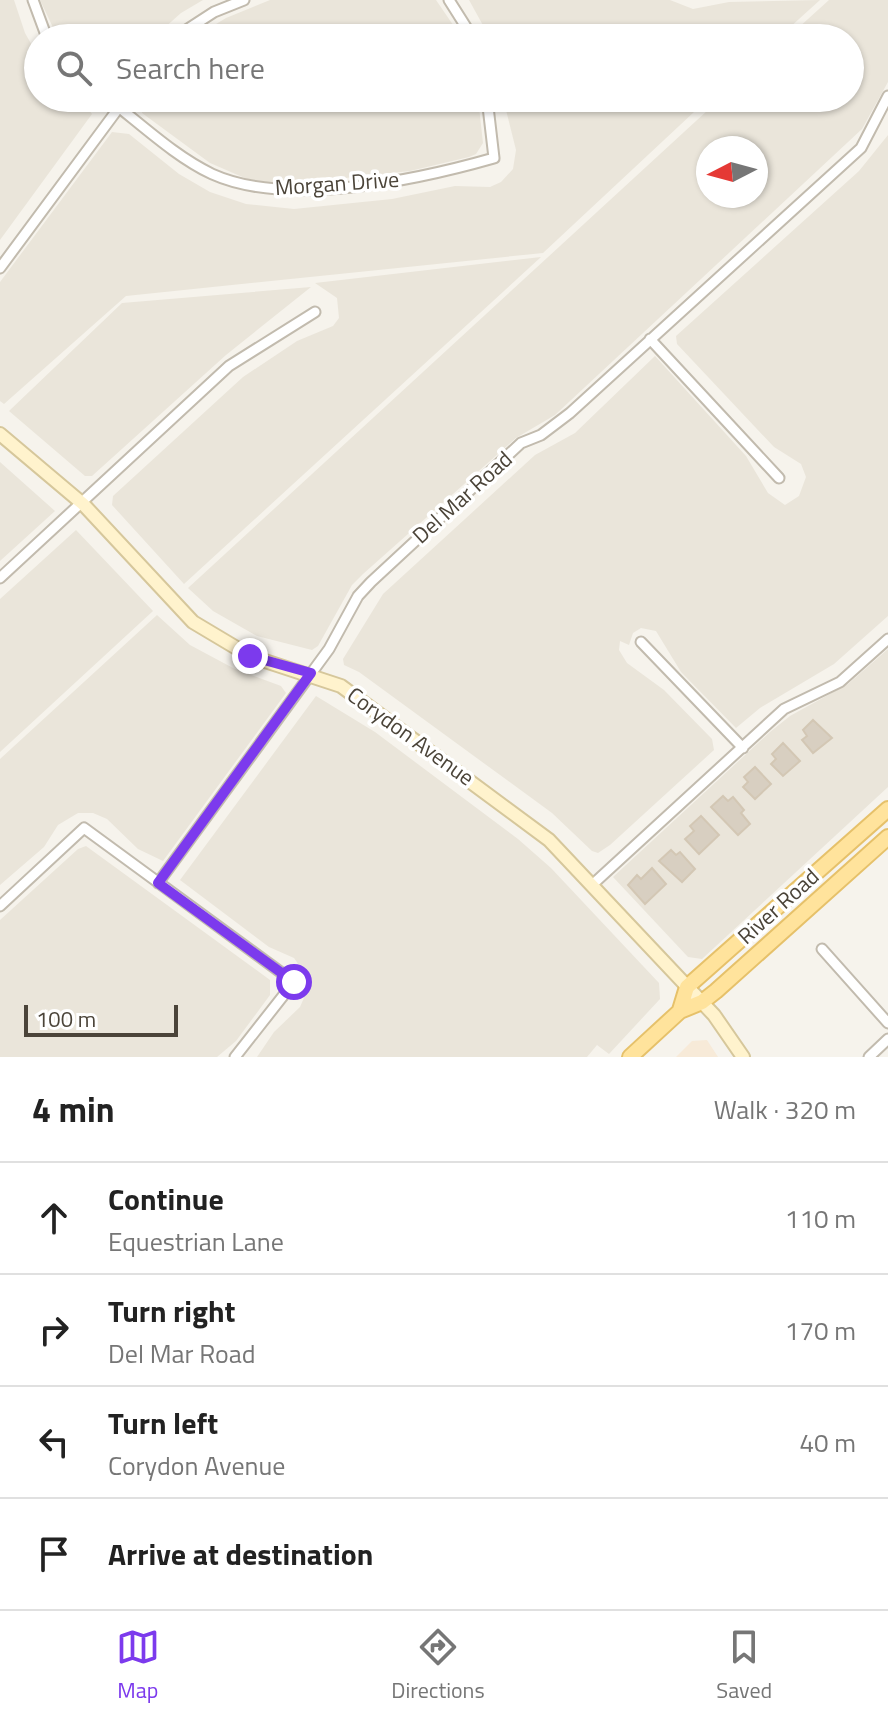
<!DOCTYPE html>
<meta charset="utf-8">
<style>
body{margin:0;font-family:"Titillium Web",sans-serif;background:#f6f6f6;color:#222}
.compass{position:absolute;left:696px;top:136px;width:72px;height:72px;border-radius:50%;background:#fff;box-shadow:0 2px 6px #0004;rotate:264deg}
.scale{position:absolute;left:24px;bottom:20px;width:154px;box-sizing:border-box;padding-left:8px;border:4px solid #4b4439;border-top:0;font-size:22px;line-height:28px;white-space:nowrap;color:#4b4439;-webkit-text-stroke:6px #fff;paint-order:stroke}
.stop{position:absolute;width:24px;height:24px;margin:-18px;border:6px solid #7c3aed;border-radius:50%;background:#fff}
.stop.end{background:#7c3aed;border-color:#fff;box-shadow:0 2px 8px #0008}
.list{margin:0;padding:0;list-style:none}
h2{display:flex;justify-content:space-between;align-items:center;height:104px;margin:0;padding:0 32px;font-size:34px}
h2 small{font-size:26px;font-weight:400;color:#767676}
.list li{display:grid;grid-template-columns:52px 1fr auto;gap:24px;align-items:center;box-sizing:border-box;height:112px;padding:0 32px;border-top:2px solid #e0e0e0}
.list b{display:block;font-size:30px;white-space:nowrap}
.list p{margin:0;font-size:26px;white-space:nowrap;color:#767676}
.list em{font-size:26px;font-style:normal;color:#767676}
.icon{flex:none;width:44px;height:44px;fill:none;stroke:currentColor;stroke-width:2;stroke-linecap:round;stroke-linejoin:round}
.map{position:relative;flex:none;width:888px;height:1057px;overflow:hidden}
.search{position:absolute;background:#fff;box-shadow:0 2px 6px #0004;left:24px;right:24px;top:24px;height:88px;display:flex;align-items:center;gap:20px;box-sizing:border-box;padding:0 28px;border-radius:44px;color:#767676;font-size:30px}
.sheet{height:552px;background:#fff}
nav{display:flex;justify-content:space-around;align-items:center;box-sizing:border-box;height:112px;border-top:2px solid #e0e0e0;background:#fff;font-size:22px;color:#767676}
nav a{display:grid;justify-items:center;gap:4px}
nav .on{color:#7c3aed}
.map>svg:first-child{display:block}
.residential{fill:#eae5da;fill-rule:evenodd}
.commercial{fill:#f7ead8}
.building{fill:#d8cfc1;stroke:#d3c7b4;stroke-width:2}
.lines{fill:none;stroke-linecap:round;stroke-linejoin:round}
.minor-casing{stroke:#c2bbae;stroke-width:13}
.secondary-casing{stroke:#d6c79b;stroke-width:16}
.primary-casing{stroke:#e6c16a;stroke-width:18}
.minor{stroke:#fff;stroke-width:9}
.secondary{stroke:#fff3cd;stroke-width:12}
.primary{stroke:#ffe39c;stroke-width:14}
.route{stroke:#7c3aed;stroke-width:10}
.labels{text-anchor:middle;stroke-width:7;stroke-linejoin:round;paint-order:stroke}
.street-label{font-size:22px;fill:#4b4439;stroke:#fff}
</style>
<div class="map">
<svg width="888" height="1057" viewBox="0 0 888 1057">
<rect width="100%" height="100%" fill="#f6f3ec"/>
<path class="residential" d="M 0,0 L 14,0 L 25,33 L 38,56 L 38,98 L 79,98 L 92,114 L 0,240 Z
M 40,0 L 203,0 L 181,13 L 153,38 L 58,38 Z
M 270,0 L 436,0 L 462,38 L 193,38 L 226,18 Z
M 469,0 L 670,0 L 693,9 L 729,2 L 820,0 L 778,38 L 490,38 Z
M 829,0 L 888,0 L 888,82 L 862,129 L 555,415 L 516,438 L 363,574 L 352,585 L 318,646 L 312,650 L 257,636 L 213,611 L 188,588 L 721,98 L 850,98 L 850,38 L 787,38 ZM 708,148 L 756,148 L 756,196 L 708,196 Z
M 140,98 L 478,98 L 483,143 L 476,154 L 469,157 L 410,171 L 299,183 L 267,182 L 247,179 L 210,163 L 142,113 Z
M 503,98 L 709,98 L 543,253 L 126,296 L 4,404 L 0,401 L 0,282 L 112,132 L 129,134 L 179,174 L 210,192 L 246,204 L 294,209 L 392,199 L 455,186 L 490,187 L 501,182 L 513,169 L 516,150 Z
M 888,135 L 888,616 L 834,664 L 760,708 L 736,728 L 681,672 L 656,631 L 641,628 L 633,633 L 629,645 L 620,641 L 619,650 L 627,663 L 664,690 L 712,739 L 714,750 L 610,845 L 598,853 L 592,851 L 552,813 L 359,672 L 344,665 L 343,659 L 383,594 L 535,455 L 575,433 L 655,356 L 746,456 L 768,493 L 785,505 L 799,496 L 806,477 L 801,464 L 774,447 L 677,344 L 676,336 L 859,171 Z
M 541,257 L 184,584 L 112,505 L 113,496 L 243,377 L 297,341 L 333,326 L 339,318 L 337,298 L 315,283 Z
M 311,287 L 226,355 L 92,476 L 85,476 L 9,411 L 122,303 Z
M 0,462 L 55,511 L 0,561 Z
M 76,530 L 153,611 L 0,752 L 0,599 Z
M 157,615 L 190,645 L 233,668 L 281,686 L 286,693 L 163,861 L 138,849 L 107,819 L 93,813 L 78,813 L 58,825 L 44,847 L 0,885 L 0,759 Z
M 888,649 L 888,787 L 702,959 L 688,957 L 613,877 L 770,732 L 790,716 L 848,684 Z
M 316,696 L 375,732 L 518,839 L 551,868 L 659,983 L 660,999 L 609,1054 L 597,1045 L 587,1057 L 257,1057 L 274,1032 L 300,1007 L 307,991 L 303,971 L 294,958 L 269,947 L 180,880 Z
M 86,846 L 270,980 L 270,995 L 236,1041 L 217,1057 L 0,1057 L 0,920 L 78,849 Z"/>
<path class="commercial" d="M 707,1040 L 718,1057 L 676,1057 L 692,1041 Z"/>
<path class="building" d="M 813,720 L 832,738 L 813,753 L 802,740 L 807,736 L 803,730 Z
M 783,743 L 800,761 L 783,776 L 771,764 L 776,759 L 772,754 Z
M 755,767 L 771,784 L 755,799 L 743,787 L 748,782 L 744,777 Z
M 723,796 L 728,801 L 733,797 L 744,810 L 741,813 L 750,824 L 738,835 L 711,807 Z
M 701,816 L 719,835 L 699,854 L 685,839 L 694,831 L 690,826 Z
M 671,850 L 676,855 L 680,852 L 695,869 L 682,882 L 659,861 Z
M 652,868 L 666,884 L 645,904 L 628,885 L 637,875 L 641,879 Z"/>
<g class="lines">
<defs>
<path id="minor" d="M 33,0 L 47,38
M 449,0 L 473,38
M 174,38 L 214,12 L 244,0
M 107,98 C 140,123 174,156 212,174 C 287,208 417,180 494,158 L 487,98
M 0,268 L 126,98
M 650,339 L 779,478
M 0,578 L 229,366 L 315,312
M 641,642 L 743,748
M 158,883 L 329,649 L 358,596 L 371,582 L 521,443 L 541,435 L 570,413 L 861,148 L 888,96
M 592,885 L 784,709 L 840,682 L 888,639
M 0,906 L 84,828 L 294,982 L 235,1057
M 822,949 L 888,1023
M 869,1057 L 888,1039"/>
<path id="secondary" d="M 0,434 L 83,504 L 193,622 L 250,656 L 341,686 L 549,840 L 714,1015 L 743,1057"/>
<path id="primary" d="M 680,1010 L 687,987 L 888,809
M 630,1057 L 680,1011 L 702,1002 L 716,991 L 888,837"/>
</defs>
<use href="#minor" class="minor-casing"/>
<use href="#secondary" class="secondary-casing"/>
<use href="#primary" class="primary-casing"/>
<use href="#minor" class="minor"/>
<use href="#secondary" class="secondary"/>
<use href="#primary" class="primary"/>
</g>
<g class="lines">
<path class="route" d="M 250,656 L 311,673 L 158,883 L 294,982"/>
</g>
<g class="labels">
<g class="street-label">
<text transform="translate(337 183) rotate(-4)" y="8">Morgan Drive</text>
<text transform="translate(462 497) rotate(-42)" y="8">Del Mar Road</text>
<text transform="translate(411 736) rotate(36)" y="8">Corydon Avenue</text>
<text transform="translate(778 906) rotate(-42)" y="8">River Road</text>
</g>
</g>
</svg>
<svg class="compass" viewBox="-18 -18 36 36"><path d="M0-13l5 13h-10z" fill="#e53935"/><path d="M0 13l5-13h-10z" fill="#767676"/></svg>
<div class="scale">100 m</div>
<div class="stop" style="left:294px;top:982px"></div>
<div class="stop end" style="left:250px;top:656px"></div>
<div class="search"><svg class="icon" aria-label="search" viewBox="0 0 24 24"><circle cx="10" cy="10" r="6"/><path d="M15 15l6 6"/></svg>Search here</div>
</div>
<section class="sheet">
<h2>4 min<small>Walk · 320 m</small></h2>
<ul class="list">
<li><svg class="icon" aria-label="ahead" viewBox="0 0 24 24"><path d="M12 20V5M6 11l6-6 6 6"/></svg><div><b>Continue</b><p>Equestrian Lane</p></div><em>110 m</em></li>
<li><svg class="icon" aria-label="right" viewBox="0 0 24 24"><path d="M7 20v-9h11M14 6l5 5-5 5"/></svg><div><b>Turn right</b><p>Del Mar Road</p></div><em>170 m</em></li>
<li><svg class="icon" aria-label="left" viewBox="0 0 24 24"><path d="M17 20v-9H6M10 6l-5 5 5 5"/></svg><div><b>Turn left</b><p>Corydon Avenue</p></div><em>40 m</em></li>
<li><svg class="icon" aria-label="arrive" viewBox="0 0 24 24"><path d="M6 21V4h12l-3 4 3 4H6"/></svg><div><b>Arrive at destination</b></div></li>
</ul>
</section>
<nav>
<a class="on"><svg class="icon" aria-label="map" viewBox="0 0 24 24"><path d="M3 6l6-2 6 2 6-2v14l-6 2-6-2-6 2zM9 4v14M15 6v14"/></svg>Map</a>
<a><svg class="icon" aria-label="directions" viewBox="0 0 24 24"><path d="M12 3l9 9-9 9-9-9zM9 14v-3h6M13 9l2 2-2 2"/></svg>Directions</a>
<a><svg class="icon" aria-label="saved" viewBox="0 0 24 24"><path d="M7 4h10v16l-5-4-5 4z"/></svg>Saved</a>
</nav>
